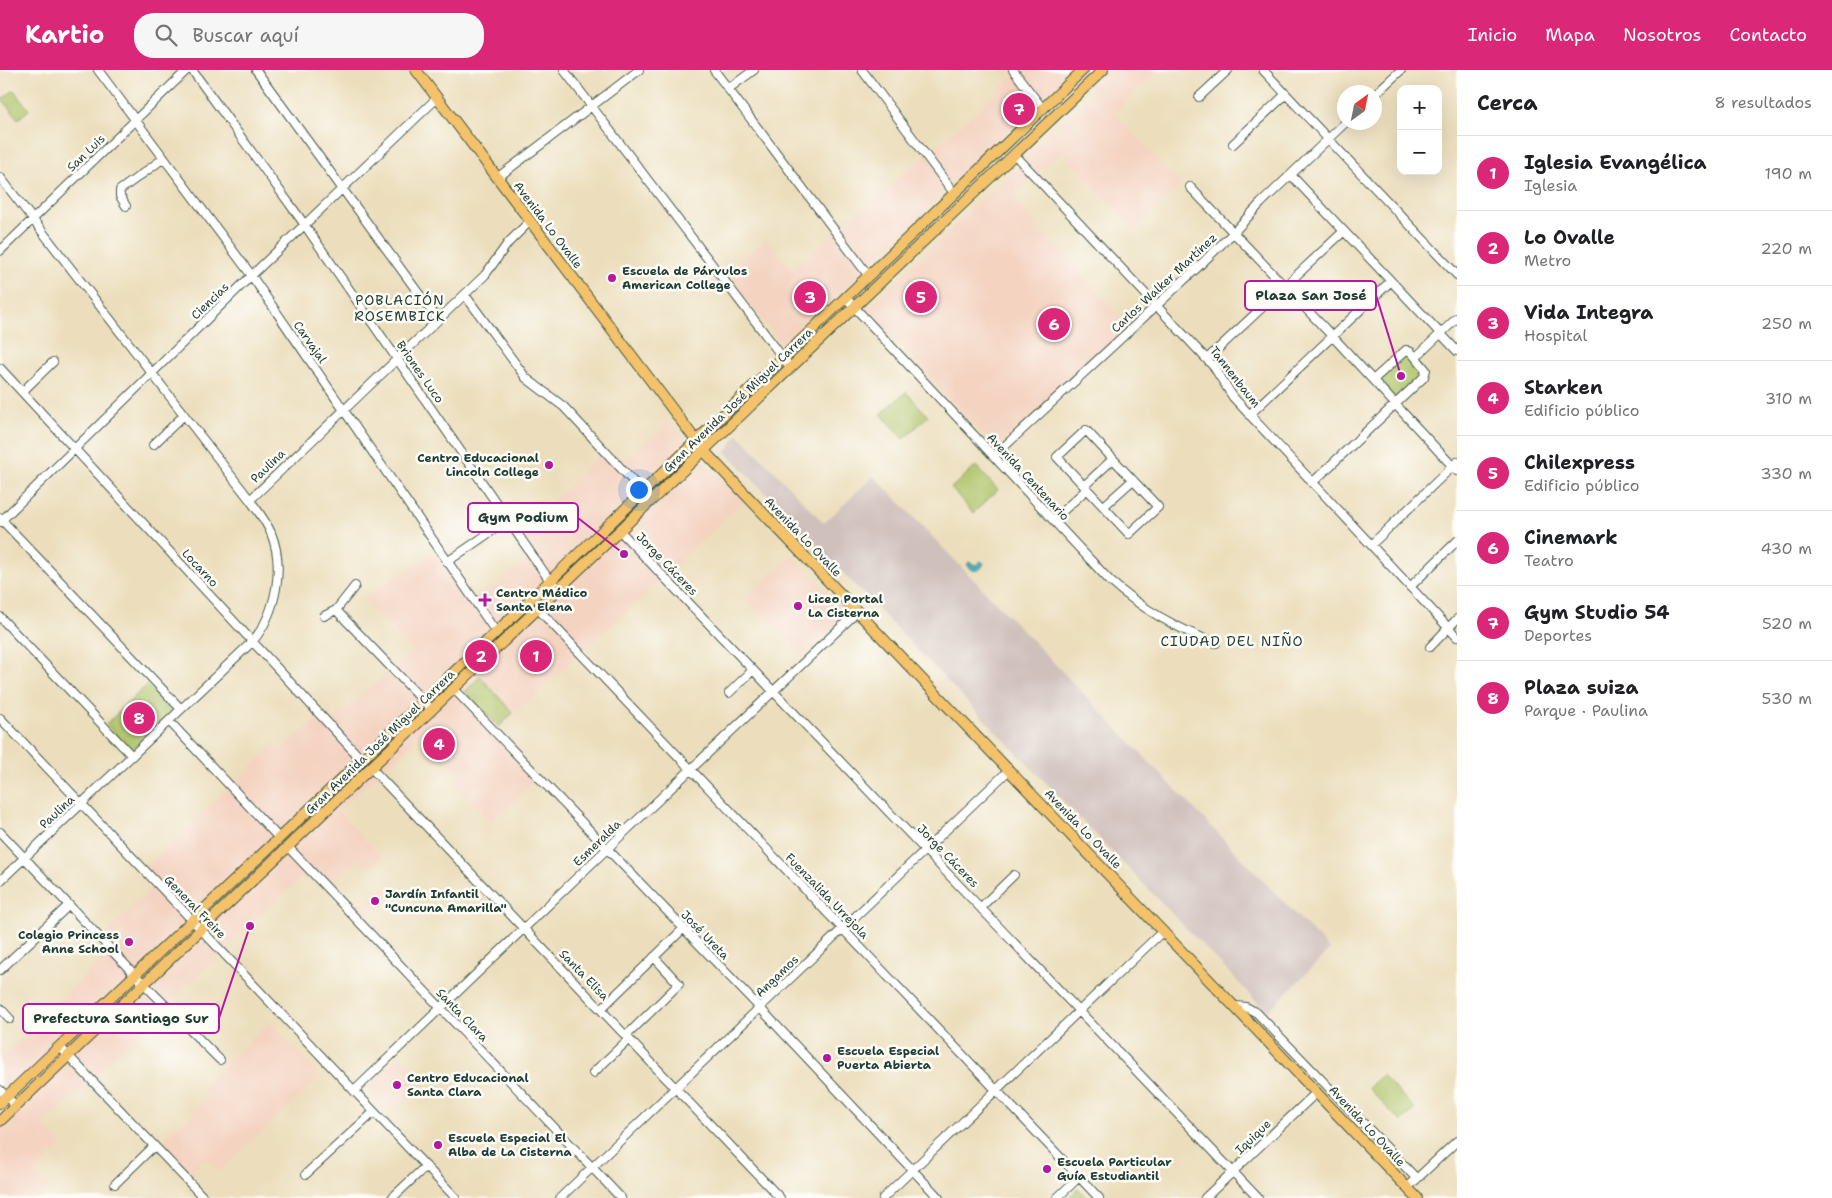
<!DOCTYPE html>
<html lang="es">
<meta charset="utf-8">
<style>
body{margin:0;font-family:"Shantell Sans",sans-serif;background:#f6f6f6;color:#202124}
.controls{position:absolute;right:15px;top:15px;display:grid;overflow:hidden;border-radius:10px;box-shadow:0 5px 20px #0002}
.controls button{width:45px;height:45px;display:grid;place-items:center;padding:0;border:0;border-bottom:1px solid #e0e0e0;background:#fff;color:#202124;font:25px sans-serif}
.compass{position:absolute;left:1337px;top:15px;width:45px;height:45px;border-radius:50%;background:#fff;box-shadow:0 5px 20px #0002;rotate:33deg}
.you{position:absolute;left:638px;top:419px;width:18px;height:18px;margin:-12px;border:4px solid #fff;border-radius:50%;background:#1a73e8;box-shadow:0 0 0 8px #1a73e833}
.badge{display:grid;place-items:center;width:32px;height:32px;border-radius:50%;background:#db2777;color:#fff;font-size:16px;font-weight:700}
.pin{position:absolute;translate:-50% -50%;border:2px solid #fff;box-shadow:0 1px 5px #0006}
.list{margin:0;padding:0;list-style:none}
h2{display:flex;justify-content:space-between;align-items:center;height:65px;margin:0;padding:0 20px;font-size:21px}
h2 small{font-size:16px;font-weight:400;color:#757577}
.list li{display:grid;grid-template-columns:32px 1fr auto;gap:15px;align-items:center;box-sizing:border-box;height:75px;padding:0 20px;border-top:1px solid #e0e0e0}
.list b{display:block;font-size:19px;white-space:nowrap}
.list p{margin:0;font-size:16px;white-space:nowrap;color:#757577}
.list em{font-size:16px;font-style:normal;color:#757577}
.icon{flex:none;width:28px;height:28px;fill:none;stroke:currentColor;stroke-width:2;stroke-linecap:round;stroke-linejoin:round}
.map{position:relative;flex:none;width:1457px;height:1128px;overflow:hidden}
header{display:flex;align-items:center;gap:30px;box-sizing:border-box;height:70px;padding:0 25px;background:#db2777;color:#fff}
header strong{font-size:24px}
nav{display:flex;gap:28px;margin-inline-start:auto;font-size:18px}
.search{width:350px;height:45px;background:#f6f6f6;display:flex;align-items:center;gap:12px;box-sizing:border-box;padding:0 18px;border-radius:20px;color:#757577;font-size:19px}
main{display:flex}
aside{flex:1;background:#fff}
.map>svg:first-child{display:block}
.built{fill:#f4d3c1}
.industrial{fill:#d0c0bc}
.green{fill:#aec266;stroke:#66804d}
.water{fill:#3cacb8;stroke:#2e7476}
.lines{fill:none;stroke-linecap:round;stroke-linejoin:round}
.minor-casing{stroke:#3e5548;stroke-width:10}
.major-casing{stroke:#3e5548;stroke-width:12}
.minor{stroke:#fff;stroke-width:8}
.major{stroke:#f3c26a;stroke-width:10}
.poi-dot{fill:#b5179e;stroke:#fdfcf7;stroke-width:2}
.labels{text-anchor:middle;stroke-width:5;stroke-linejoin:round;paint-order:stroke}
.street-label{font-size:12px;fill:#1f3d34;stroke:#fdfcf7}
.poi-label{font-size:12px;font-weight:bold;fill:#1f3d34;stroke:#fdfcf7;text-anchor:start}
.neighbourhood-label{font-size:14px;letter-spacing:1px;fill:#1f3d34;stroke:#fdfcf7}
.leader{fill:none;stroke:#b5179e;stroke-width:2}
.callout-dot{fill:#b5179e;stroke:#fdfcf7;stroke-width:2}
.callout{fill:#fdfcf7;stroke:#b5179e;stroke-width:2}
.callout-label{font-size:14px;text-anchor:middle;font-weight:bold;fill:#1f3d34}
</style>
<header>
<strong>Kartio</strong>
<div class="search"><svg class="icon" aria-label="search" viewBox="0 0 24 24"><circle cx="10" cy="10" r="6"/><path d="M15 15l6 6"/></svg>Buscar aquí</div>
<nav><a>Inicio</a><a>Mapa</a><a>Nosotros</a><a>Contacto</a></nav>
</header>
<main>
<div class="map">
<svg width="1457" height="1128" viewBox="0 0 1457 1128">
<rect width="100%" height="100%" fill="#fdfcf7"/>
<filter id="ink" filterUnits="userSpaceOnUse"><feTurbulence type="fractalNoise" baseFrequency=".02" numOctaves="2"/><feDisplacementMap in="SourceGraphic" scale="10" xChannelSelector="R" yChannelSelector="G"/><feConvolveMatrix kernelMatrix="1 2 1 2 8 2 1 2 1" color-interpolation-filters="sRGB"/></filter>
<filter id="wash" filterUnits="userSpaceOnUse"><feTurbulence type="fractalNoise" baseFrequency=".0096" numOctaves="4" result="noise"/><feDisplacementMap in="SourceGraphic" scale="20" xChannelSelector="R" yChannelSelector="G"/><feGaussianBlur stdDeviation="1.12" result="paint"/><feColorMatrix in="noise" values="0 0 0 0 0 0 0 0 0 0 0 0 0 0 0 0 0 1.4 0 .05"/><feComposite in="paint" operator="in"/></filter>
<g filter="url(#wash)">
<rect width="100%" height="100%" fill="#ecdebc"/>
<path class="built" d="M 1020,0 L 1159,0 L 1114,43 L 1181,115 L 1134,160 L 1061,82 L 1012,127 L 1128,256 L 996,379 L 867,239 L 1094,22 L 1072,1 L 860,204 L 783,276 L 725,202 L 766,169 L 792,200 L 972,45 Z
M 670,351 L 707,395 L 743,431 L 661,510 L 491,665 L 535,711 L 490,752 L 454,714 L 462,706 L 422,664 L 339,741 L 381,787 L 369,798 L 359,788 L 324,818 L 307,802 L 219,885 L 44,1055 L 63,1075 L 34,1103 L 48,1118 L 38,1128 L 0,1128 L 0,989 L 108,883 L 97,873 L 152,817 L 141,803 L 274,674 L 281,680 L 317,648 L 325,657 L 413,582 L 363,528 L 435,482 L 472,532 L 535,484 L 523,465 L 600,383 L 615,399 Z
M 792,484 L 849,543 L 803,587 L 746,529 Z
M 383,817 L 390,824 L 367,846 L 360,838 Z
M 270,952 L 321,1006 L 219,1102 L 205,1088 L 190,1102 L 162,1072 L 209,1027 L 201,1018 Z
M 402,985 L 427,1012 L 391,1046 L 366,1019 Z"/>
<path class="industrial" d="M 738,364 L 824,453 L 874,406 L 1330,880 L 1267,942 L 726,382 Z"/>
<path class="green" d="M 14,20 L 29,40 L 18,49 L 2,29 Z
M 1406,285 L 1409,285 L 1422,298 L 1422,303 L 1400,325 L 1394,327 L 1380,310 Z
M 906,322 L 928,346 L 904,369 L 881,344 Z
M 976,396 L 998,420 L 973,443 L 951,418 Z
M 480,606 L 513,643 L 499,657 L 465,622 Z
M 147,615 L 172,642 L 131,681 L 106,654 Z
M 1382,1005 L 1415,1039 L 1401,1052 L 1368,1018 Z
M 1078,1118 L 1088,1128 L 1068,1128 Z"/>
<path class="water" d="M 980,491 L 984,493 C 981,503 971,503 967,494 L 969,492 L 976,495 Z"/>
</g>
<g filter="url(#ink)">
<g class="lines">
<defs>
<path id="minor" d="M 98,0 L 249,202 L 496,562
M 192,0 L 302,151 L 550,511 L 559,519
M 256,0 L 438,250
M 564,0 L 790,297
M 714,0 L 868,205
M 862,0 L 954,123
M 1013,0 L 1043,39
M 1263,0 L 1457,205
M 728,19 L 754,0
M 1374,25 L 1401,0
M 1199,27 L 1228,0
M 1233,74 L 1286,24
M 1014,84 L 1214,297 L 1233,327 L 1457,567
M 1291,105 L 1457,281
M 0,107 L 250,430 C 257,440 266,451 271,463 C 285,497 276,543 253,571 L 0,811
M 497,108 L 639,0
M 1190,117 L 1333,267 L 1457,401
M 126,136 L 120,126 L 120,120 L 164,88
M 0,181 L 187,0
M 465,225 L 526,308 L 564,337 L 643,422
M 845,227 L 1110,511 C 1141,538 1177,559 1216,573
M 1416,287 L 1457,248
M 1207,289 L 1344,161
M 0,298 L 361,689
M 22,322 L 53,292
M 1249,345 L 1391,211
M 1086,360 L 1158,437 L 1129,464 L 1057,387 Z
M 153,375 L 184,345
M 994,386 L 1198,197 L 1233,163 L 1261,133 L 1346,52
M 1312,413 L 1424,307 L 1426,300 L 1411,282 L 1406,280 L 1373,310
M 1084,416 L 1113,389
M 250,430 L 485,205 L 508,173 L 530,151
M 1104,436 L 1133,410
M 0,448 L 181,639
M 1053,450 L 1087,419
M 0,452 L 251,206 L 437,28
M 620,461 L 1258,1128
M 1371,475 L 1457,392
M 447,492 L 508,450
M 1410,517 L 1457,471
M 538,539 L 1099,1128
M 336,540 L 432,640
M 324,546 L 336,540 L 355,516
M 0,547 L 132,686
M 1430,577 L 1457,549
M 454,619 L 760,938 L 939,1128
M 729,623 L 753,600
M 0,648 L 456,1128
M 169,651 L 279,768
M 371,698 L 780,1128
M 0,762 L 135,905 L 220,990
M 288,777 L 621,1128
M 981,837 L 1014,805
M 0,900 L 69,835
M 1236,936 L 1246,937 L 1257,943 L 1417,1109
M 0,938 L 10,949
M 601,939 L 684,858
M 626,966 L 679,914 L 654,887
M 60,977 L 204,1128
M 593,1003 L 629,969
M 0,1020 L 16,1036
M 354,1021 L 611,775 L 857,542
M 306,1104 L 374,1042
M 115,1114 L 154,1076
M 1407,1118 L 1457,1071
M 392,1128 L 426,1096
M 560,1128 L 1009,700
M 883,1128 L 1163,861
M 1057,1128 L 1079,1107
M 1205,1128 L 1317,1022"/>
<path id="major" d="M 416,0 L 704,381 L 1417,1128
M 0,1033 L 550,511 L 1083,0
M 0,1051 L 1103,0"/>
</defs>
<use href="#minor" class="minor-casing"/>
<use href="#major" class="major-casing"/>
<use href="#minor" class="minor"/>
<use href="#major" class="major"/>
</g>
</g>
<g class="poi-dot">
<circle cx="612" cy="208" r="5"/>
<circle cx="549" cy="395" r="5"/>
<path d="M482.5 522.5h5v5h5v5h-5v5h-5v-5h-5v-5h5z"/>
<circle cx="798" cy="536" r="5"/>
<circle cx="375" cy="831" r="5"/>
<circle cx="129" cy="872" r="5"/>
<circle cx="827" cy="988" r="5"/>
<circle cx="397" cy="1015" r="5"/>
<circle cx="438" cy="1075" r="5"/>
<circle cx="1047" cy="1099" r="5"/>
</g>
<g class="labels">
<g class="street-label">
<text transform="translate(86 83) rotate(-44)" y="4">San Luis</text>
<text transform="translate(548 155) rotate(53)" y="4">Avenida Lo Ovalle</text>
<text transform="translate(1164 213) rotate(-43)" y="4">Carlos Walker Martínez</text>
<text transform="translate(210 231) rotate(-44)" y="4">Ciencias</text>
<text transform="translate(310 272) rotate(55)" y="4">Carvajal</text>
<text transform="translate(420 302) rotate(55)" y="4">Briones Luco</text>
<text transform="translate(1235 307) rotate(52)" y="4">Tannenbaum</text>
<text transform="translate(738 330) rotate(-44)" y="4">Gran Avenida José Miguel Carrera</text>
<text transform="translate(268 396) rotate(-44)" y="4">Paulina</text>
<text transform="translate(1028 407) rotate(47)" y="4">Avenida Centenario</text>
<text transform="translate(803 467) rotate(46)" y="4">Avenida Lo Ovalle</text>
<text transform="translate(667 494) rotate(46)" y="4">Jorge Cáceres</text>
<text transform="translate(200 498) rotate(47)" y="4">Locarno</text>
<text transform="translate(380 672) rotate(-44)" y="4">Gran Avenida José Miguel Carrera</text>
<text transform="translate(57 742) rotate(-43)" y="4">Paulina</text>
<text transform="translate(1083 759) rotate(46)" y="4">Avenida Lo Ovalle</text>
<text transform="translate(597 773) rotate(-44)" y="4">Esmeralda</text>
<text transform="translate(948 786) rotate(46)" y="4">Jorge Cáceres</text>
<text transform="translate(827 826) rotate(46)" y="4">Fuenzalida Urrejola</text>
<text transform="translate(195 837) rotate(46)" y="4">General Freire</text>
<text transform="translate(705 865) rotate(46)" y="4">José Ureta</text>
<text transform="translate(584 905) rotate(46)" y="4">Santa Elisa</text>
<text transform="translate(777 906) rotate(-44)" y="4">Angamos</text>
<text transform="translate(462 945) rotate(46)" y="4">Santa Clara</text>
<text transform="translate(1367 1056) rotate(47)" y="4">Avenida Lo Ovalle</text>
<text transform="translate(1253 1067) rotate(-44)" y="4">Iquique</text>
</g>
<g class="poi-label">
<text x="622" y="205">Escuela de Párvulos<tspan x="622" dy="14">American College</tspan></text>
<text x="539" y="392" text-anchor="end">Centro Educacional<tspan x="539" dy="14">Lincoln College</tspan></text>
<text x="496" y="527">Centro Médico<tspan x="496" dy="14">Santa Elena</tspan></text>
<text x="808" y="533">Liceo Portal<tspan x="808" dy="14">La Cisterna</tspan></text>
<text x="385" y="828">Jardín Infantil<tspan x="385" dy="14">"Cuncuna Amarilla"</tspan></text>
<text x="119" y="869" text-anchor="end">Colegio Princess<tspan x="119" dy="14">Anne School</tspan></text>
<text x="837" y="985">Escuela Especial<tspan x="837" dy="14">Puerta Abierta</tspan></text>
<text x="407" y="1012">Centro Educacional<tspan x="407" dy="14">Santa Clara</tspan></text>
<text x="448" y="1072">Escuela Especial El<tspan x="448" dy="14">Alba de La Cisterna</tspan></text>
<text x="1057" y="1096">Escuela Particular<tspan x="1057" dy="14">Guía Estudiantil</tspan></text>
</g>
<g class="neighbourhood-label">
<text x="400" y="235">POBLACIÓN<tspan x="400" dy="16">ROSEMBICK</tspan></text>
<text x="1232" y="576">CIUDAD DEL NIÑO</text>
</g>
</g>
<path class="leader" d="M1401 306L1376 225M624 484L578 448M250 856L219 948"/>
<g class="callout-dot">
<circle cx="1401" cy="306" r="5"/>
<circle cx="624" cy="484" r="5"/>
<circle cx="250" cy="856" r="5"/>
</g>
<g class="callout">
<rect x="1245" y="211" width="131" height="29" rx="5"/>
<rect x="468" y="433" width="110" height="29" rx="5"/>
<rect x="23" y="934" width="196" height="29" rx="5"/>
</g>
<g class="callout-label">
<text x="1311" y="230">Plaza San José</text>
<text x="523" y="452">Gym Podium</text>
<text x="121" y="953">Prefectura Santiago Sur</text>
</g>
</svg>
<div class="controls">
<button>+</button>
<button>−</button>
</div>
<svg class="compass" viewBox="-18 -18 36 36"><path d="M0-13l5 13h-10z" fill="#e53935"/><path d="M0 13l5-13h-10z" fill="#757577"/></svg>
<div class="you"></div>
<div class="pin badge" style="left:536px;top:586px">1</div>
<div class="pin badge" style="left:481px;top:586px">2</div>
<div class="pin badge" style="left:810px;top:227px">3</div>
<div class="pin badge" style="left:439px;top:674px">4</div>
<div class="pin badge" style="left:921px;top:227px">5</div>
<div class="pin badge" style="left:1054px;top:254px">6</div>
<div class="pin badge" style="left:1019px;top:39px">7</div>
<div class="pin badge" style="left:139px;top:648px">8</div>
</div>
<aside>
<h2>Cerca<small>8 resultados</small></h2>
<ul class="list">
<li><span class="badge">1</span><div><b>Iglesia Evangélica</b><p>Iglesia</p></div><em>190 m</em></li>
<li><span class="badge">2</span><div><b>Lo Ovalle</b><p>Metro</p></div><em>220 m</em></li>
<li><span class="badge">3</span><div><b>Vida Integra</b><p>Hospital</p></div><em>250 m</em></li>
<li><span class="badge">4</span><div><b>Starken</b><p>Edificio público</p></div><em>310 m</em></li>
<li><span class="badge">5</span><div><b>Chilexpress</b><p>Edificio público</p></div><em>330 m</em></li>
<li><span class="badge">6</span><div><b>Cinemark</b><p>Teatro</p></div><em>430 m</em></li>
<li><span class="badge">7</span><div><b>Gym Studio 54</b><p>Deportes</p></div><em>520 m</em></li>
<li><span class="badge">8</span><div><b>Plaza suiza</b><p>Parque · Paulina</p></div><em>530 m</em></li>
</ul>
</aside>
</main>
